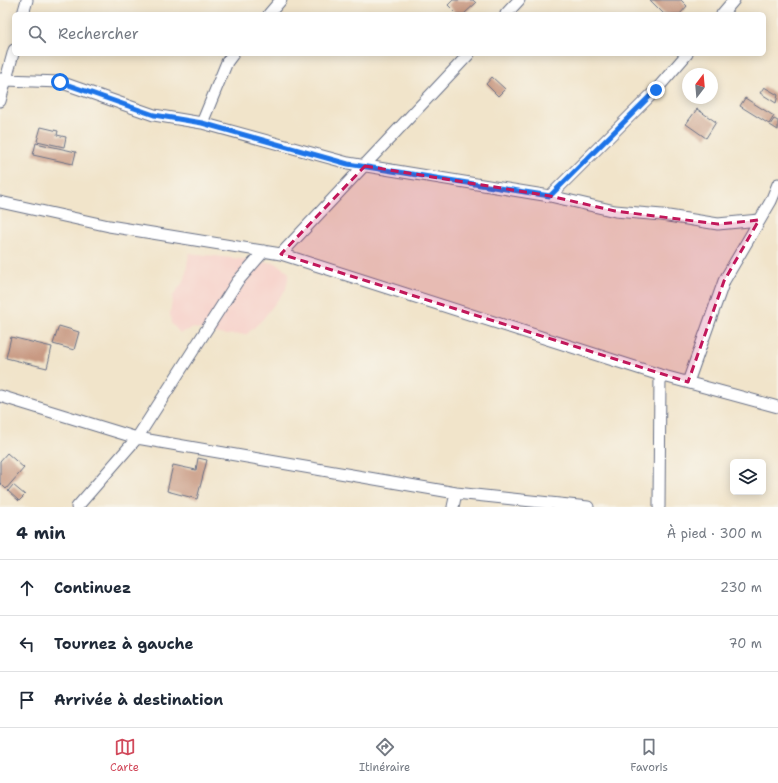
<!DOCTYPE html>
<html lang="fr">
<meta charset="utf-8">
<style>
body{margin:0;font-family:"Shantell Sans",sans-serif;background:#f6f6f7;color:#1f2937}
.controls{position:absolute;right:12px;bottom:12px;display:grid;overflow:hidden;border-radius:6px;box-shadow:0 2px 10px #0003}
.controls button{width:36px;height:36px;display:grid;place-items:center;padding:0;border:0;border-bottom:1px solid #e0e1e3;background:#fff;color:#1f2937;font:20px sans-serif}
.compass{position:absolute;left:682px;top:68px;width:36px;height:36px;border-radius:50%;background:#fff;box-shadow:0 2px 10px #0003;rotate:16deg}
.stop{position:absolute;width:12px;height:12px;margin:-9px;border:3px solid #1a73e8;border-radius:50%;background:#fff}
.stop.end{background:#1a73e8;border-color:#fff;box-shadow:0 1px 4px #0008}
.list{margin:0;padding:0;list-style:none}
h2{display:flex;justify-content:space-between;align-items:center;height:52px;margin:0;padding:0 16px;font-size:17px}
h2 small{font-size:13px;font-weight:400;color:#747a83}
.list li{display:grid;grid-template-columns:26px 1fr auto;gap:12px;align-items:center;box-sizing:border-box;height:56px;padding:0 16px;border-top:1px solid #e0e1e3}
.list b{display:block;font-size:15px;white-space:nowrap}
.list em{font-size:13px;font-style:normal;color:#747a83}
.icon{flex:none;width:22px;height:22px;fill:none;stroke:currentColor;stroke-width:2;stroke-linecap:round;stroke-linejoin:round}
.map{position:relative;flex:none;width:778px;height:507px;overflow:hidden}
.search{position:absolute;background:#fff;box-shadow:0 2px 10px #0003;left:12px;right:12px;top:12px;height:44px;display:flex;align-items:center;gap:10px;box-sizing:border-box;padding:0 14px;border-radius:6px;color:#747a83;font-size:15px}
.sheet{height:220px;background:#fff}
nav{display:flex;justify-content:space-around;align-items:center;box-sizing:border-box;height:56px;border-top:1px solid #e0e1e3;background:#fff;font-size:11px;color:#747a83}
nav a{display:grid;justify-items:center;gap:2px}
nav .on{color:#d1495b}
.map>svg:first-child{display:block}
.built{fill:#f7d0c9}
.building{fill:#c89982}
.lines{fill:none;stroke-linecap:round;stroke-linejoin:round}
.street-casing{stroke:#666e84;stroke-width:13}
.street{stroke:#fff;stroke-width:11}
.route{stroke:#1a73e8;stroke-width:5}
.marked{fill:#c2185b;fill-opacity:0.2;stroke:#c2185b;stroke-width:3;stroke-dasharray:8 5;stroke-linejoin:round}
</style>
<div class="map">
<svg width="778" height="507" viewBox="0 0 778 507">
<rect width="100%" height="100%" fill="#f7f3e8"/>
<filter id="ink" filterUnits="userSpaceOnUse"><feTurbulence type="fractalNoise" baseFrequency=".025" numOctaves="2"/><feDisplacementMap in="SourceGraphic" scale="8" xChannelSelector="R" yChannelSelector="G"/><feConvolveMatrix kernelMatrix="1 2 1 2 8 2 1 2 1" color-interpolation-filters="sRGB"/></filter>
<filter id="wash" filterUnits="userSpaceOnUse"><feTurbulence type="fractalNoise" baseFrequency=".012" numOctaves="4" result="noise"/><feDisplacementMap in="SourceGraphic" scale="16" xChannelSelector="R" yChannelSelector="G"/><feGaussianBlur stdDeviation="0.9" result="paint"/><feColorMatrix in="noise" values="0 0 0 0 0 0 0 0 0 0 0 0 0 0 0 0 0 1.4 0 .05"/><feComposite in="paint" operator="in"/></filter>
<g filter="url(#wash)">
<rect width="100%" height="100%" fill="#f1e4ca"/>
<path class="built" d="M 189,253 L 276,263 L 289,273 L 286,289 L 262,320 L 247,334 L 224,335 L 194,328 L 180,333 L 171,323 L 170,313 L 173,296 L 185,279 Z"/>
<g id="blocks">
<path class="building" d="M 453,0 L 473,0 L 476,3 L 464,14 L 457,14 L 448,5 Z
M 650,0 L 681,0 L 687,6 L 680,14 L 664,14 Z
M 492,77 L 505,89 L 498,96 L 486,84 Z
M 764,87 L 778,95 L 776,103 L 760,93 Z
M 745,98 L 774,116 L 769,124 L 740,106 Z
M 697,109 L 716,122 L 706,138 L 686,124 Z
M 774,119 L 778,121 L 778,130 L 770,125 Z
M 41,127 L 58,131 L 57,135 L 66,137 L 64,147 L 37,141 Z
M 36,143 L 76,152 L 73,164 L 33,155 Z
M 59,326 L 79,332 L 74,350 L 53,344 Z
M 11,337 L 52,347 L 47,368 L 6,358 Z
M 7,453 L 24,468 L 6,489 L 0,483 L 0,461 Z
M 198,458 L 207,460 L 197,499 L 167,491 L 173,465 L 196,470 Z
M 13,485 L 25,495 L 19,501 L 8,491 Z"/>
</g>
</g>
<g filter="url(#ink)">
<use href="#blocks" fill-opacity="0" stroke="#666e84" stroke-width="1"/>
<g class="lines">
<defs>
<path id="street" d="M 23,14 L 27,0
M 269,14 L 281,0
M 506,14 L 519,0
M 722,14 L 734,0
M 0,79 L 6,80 L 60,82 L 154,115 L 202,123 L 348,163 L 550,196 L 615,211 L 662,215 L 718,224 L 759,220
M 0,101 L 14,50
M 202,123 L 227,62 L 233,54
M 550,196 L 656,90 L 687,54
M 0,202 L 109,226 L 281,254 L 660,375 L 778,407
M 281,254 L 469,54
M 688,382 L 724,281 L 771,201 L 778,184
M 0,396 L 137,438 L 456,493 L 588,507
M 77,507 L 137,438 L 237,282 L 264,251
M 453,507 L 456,493
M 659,507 L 660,375"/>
</defs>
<use href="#street" class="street-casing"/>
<use href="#street" class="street"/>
</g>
</g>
<g class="lines" filter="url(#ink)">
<path class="route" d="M 60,82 L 154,115 L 202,123 L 348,164 L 550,196 L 656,90"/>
</g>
<path class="marked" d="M 365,166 L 550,196 L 615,211 L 718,224 L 759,220 L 724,281 L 688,382 L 281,254 Z"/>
</svg>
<div class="controls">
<button><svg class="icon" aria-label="layers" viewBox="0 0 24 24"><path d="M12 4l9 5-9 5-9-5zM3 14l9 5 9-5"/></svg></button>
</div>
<svg class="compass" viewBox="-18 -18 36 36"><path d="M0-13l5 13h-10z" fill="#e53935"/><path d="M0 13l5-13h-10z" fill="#747a83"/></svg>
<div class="stop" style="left:60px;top:82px"></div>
<div class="stop end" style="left:656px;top:90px"></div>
<div class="search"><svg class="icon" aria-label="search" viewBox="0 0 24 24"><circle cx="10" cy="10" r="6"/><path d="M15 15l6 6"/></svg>Rechercher</div>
</div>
<section class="sheet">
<h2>4 min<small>À pied · 300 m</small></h2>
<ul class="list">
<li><svg class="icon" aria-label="ahead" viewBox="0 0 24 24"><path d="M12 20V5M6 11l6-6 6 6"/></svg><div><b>Continuez</b></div><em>230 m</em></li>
<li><svg class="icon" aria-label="left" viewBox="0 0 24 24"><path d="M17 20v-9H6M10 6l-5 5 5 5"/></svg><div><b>Tournez à gauche</b></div><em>70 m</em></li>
<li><svg class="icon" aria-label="arrive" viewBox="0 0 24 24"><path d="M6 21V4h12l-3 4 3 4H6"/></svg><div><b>Arrivée à destination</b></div></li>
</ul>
</section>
<nav>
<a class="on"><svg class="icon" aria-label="map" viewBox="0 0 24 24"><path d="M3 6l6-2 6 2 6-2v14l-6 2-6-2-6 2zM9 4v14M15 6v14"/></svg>Carte</a>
<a><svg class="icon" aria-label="directions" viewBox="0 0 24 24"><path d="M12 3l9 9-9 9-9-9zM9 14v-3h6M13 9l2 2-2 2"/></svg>Itinéraire</a>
<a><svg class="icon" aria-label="saved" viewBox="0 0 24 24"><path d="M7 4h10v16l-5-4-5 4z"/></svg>Favoris</a>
</nav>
